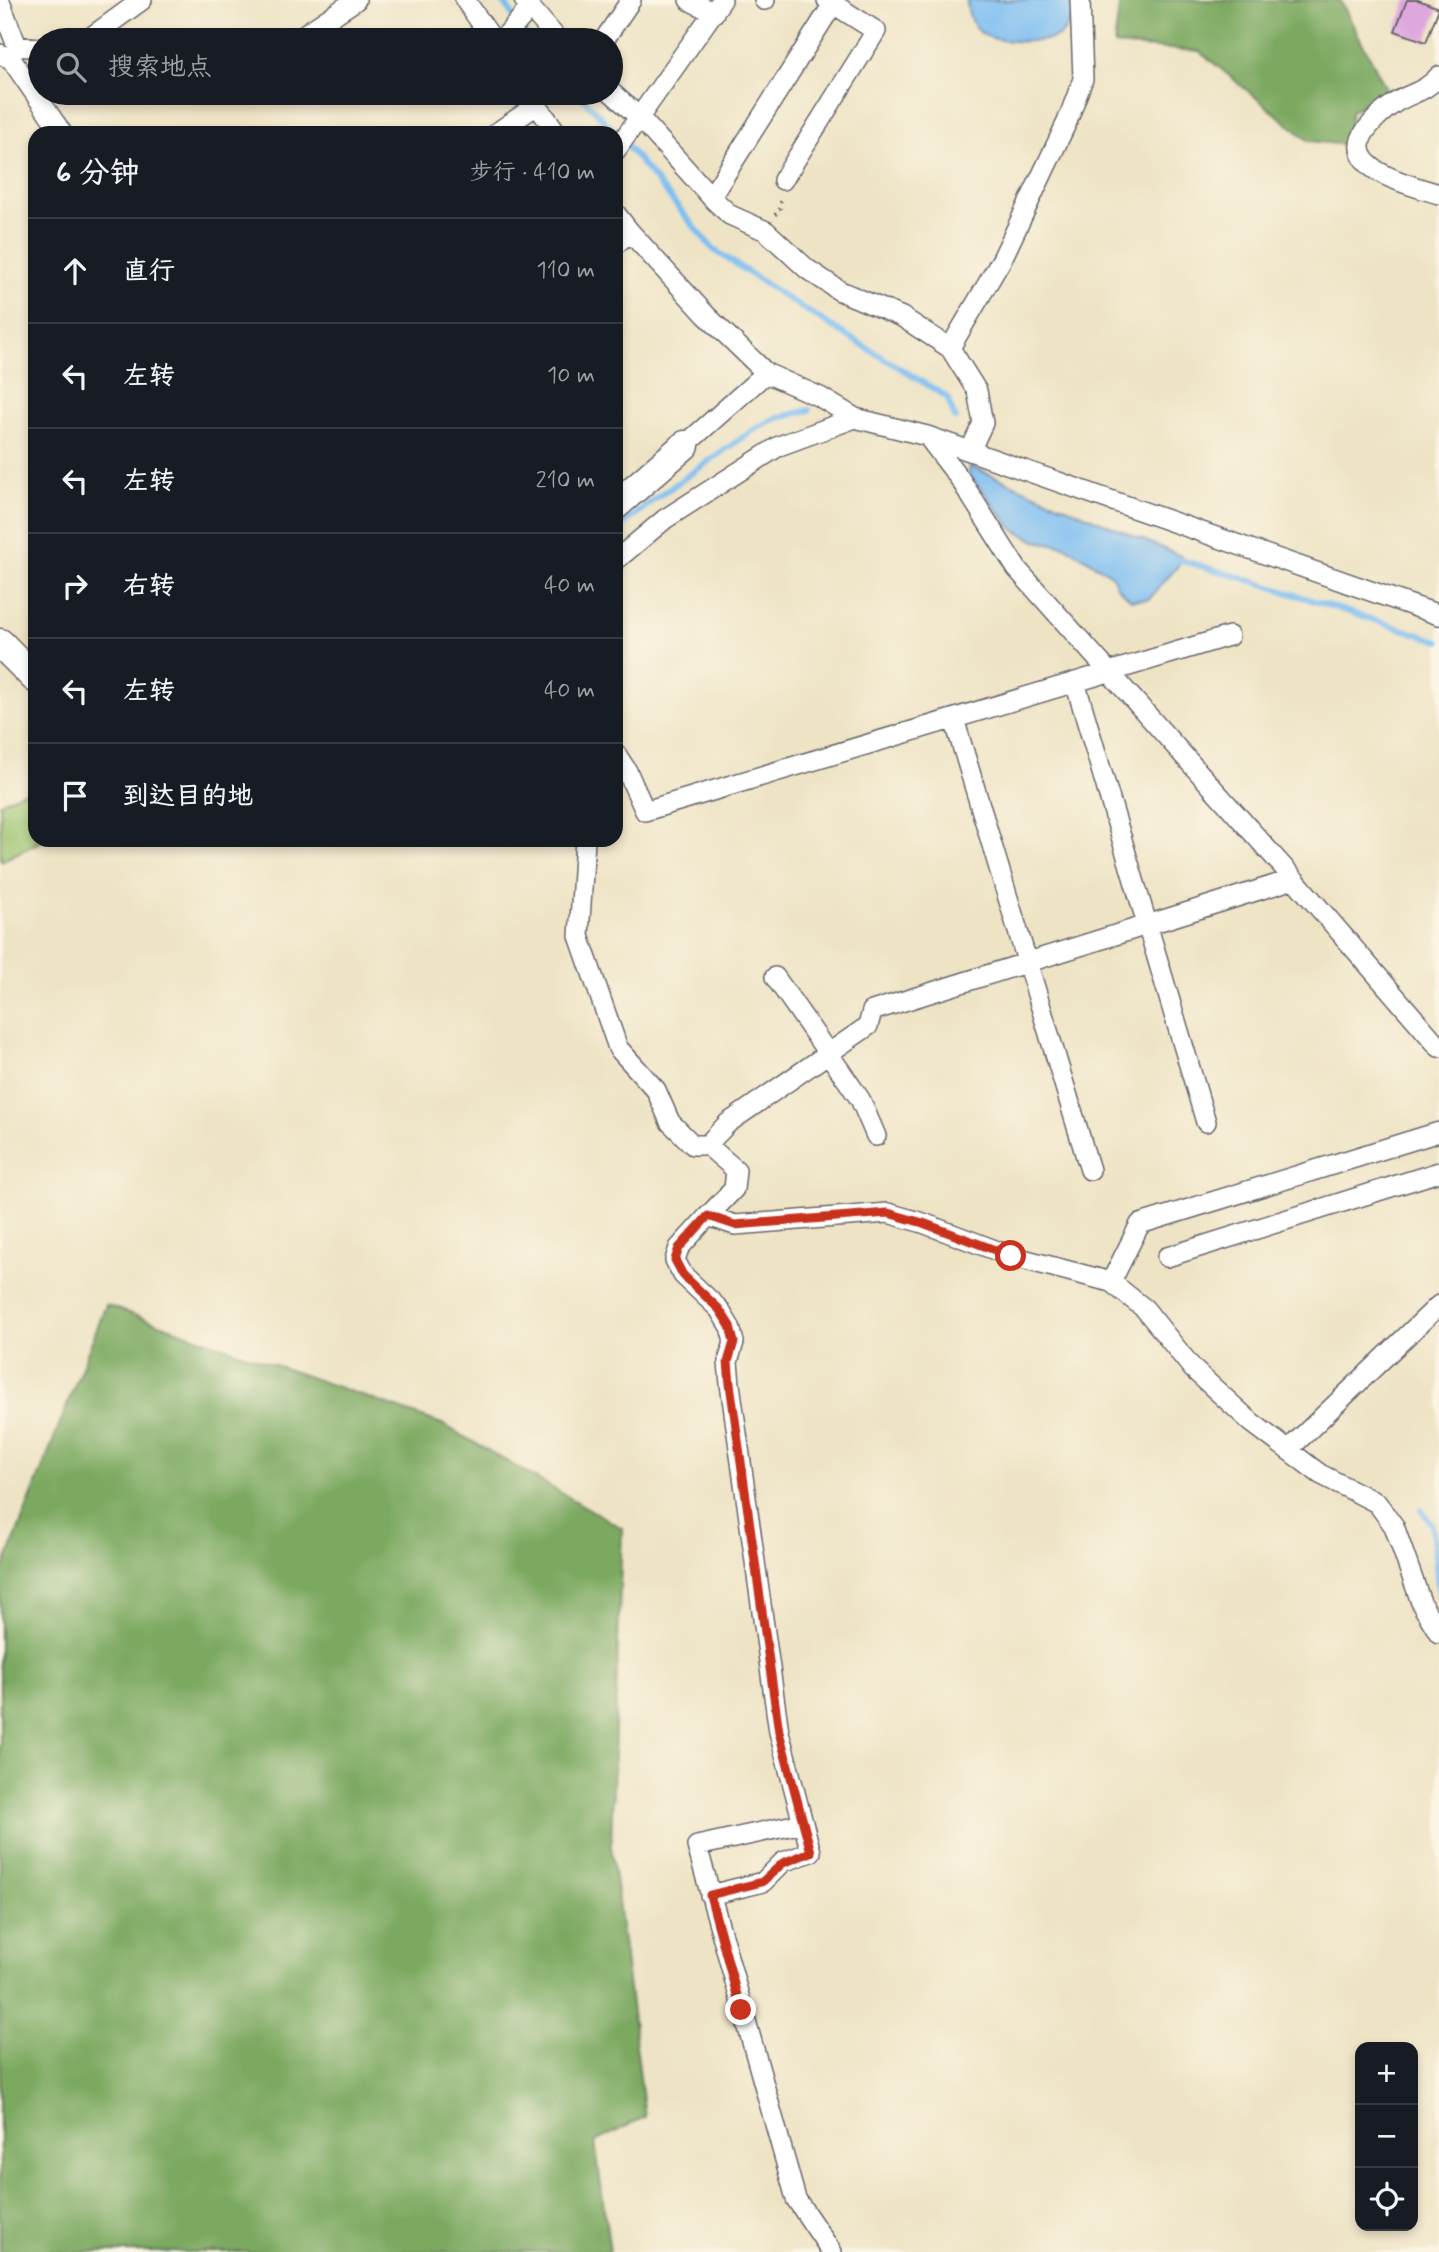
<!DOCTYPE html>
<html lang="zh">
<meta charset="utf-8">
<style>
body{margin:0;font-family:Mynerve,"LXGW WenKai TC",sans-serif;background:#242831;color:#f1f3f6}
.controls{position:absolute;right:21px;bottom:21px;display:grid;overflow:hidden;border-radius:14px;box-shadow:0 4px 10px #0003}
.controls button{width:63px;height:63px;display:grid;place-items:center;padding:0;border:0;border-bottom:2px solid #363941;background:#171b24;color:#f1f3f6;font:35px sans-serif}
.stop{position:absolute;width:21px;height:21px;margin:-16px;border:5px solid #c8321e;border-radius:50%;background:#fff}
.stop.end{background:#c8321e;border-color:#fff;box-shadow:0 2px 7px #0008}
.list{margin:0;padding:0;list-style:none}
h2{display:flex;justify-content:space-between;align-items:center;height:91px;margin:0;padding:0 28px;font-size:30px}
h2 small{font-size:23px;font-weight:400;color:#9ea1a6}
.list li{display:grid;grid-template-columns:46px 1fr auto;gap:21px;align-items:center;box-sizing:border-box;height:105px;padding:0 28px;border-top:2px solid #363941}
.list b{display:block;font-size:26px;white-space:nowrap}
.list em{font-size:23px;font-style:normal;color:#9ea1a6}
.icon{flex:none;width:38px;height:38px;fill:none;stroke:currentColor;stroke-width:2;stroke-linecap:round;stroke-linejoin:round}
.map{position:relative;flex:none;width:1439px;height:2252px;overflow:hidden}
.search{position:absolute;background:#171b24;box-shadow:0 4px 10px #0003;left:28px;top:28px;width:595px;height:77px;display:flex;align-items:center;gap:18px;box-sizing:border-box;padding:0 24px;border-radius:38px;color:#9ea1a6;font-size:26px}
.panel{position:absolute;background:#171b24;box-shadow:0 4px 10px #0003;left:28px;top:126px;width:595px;height:721px;border-radius:21px}
.map>svg:first-child{display:block}
.green{fill:#9bc36e;stroke:#5e7254;stroke-width:2}
.forest{fill:#7ca961;stroke:#4f664e;stroke-width:2}
.water{fill:#7dbef2;stroke:#507096;stroke-width:2}
.lines{fill:none;stroke-linecap:round;stroke-linejoin:round}
.stream{stroke:#7dbef2;stroke-width:6}
.building{fill:#dfa7dd}
.minor-casing{stroke:#69666b;stroke-width:22}
.highway-casing{stroke:#69666b;stroke-width:31}
.path{stroke:#69666b;stroke-width:3.5;stroke-dasharray:2 5;stroke-linecap:butt}
.minor{stroke:#fff;stroke-width:19}
.highway{stroke:#fff;stroke-width:28}
.route{stroke:#c8321e;stroke-width:9}
</style>
<div class="map">
<svg width="1439" height="2252" viewBox="0 0 1439 2252">
<rect width="100%" height="100%" fill="#fcf5e5"/>
<filter id="ink" filterUnits="userSpaceOnUse"><feTurbulence type="fractalNoise" baseFrequency=".0143" numOctaves="2"/><feDisplacementMap in="SourceGraphic" scale="14" xChannelSelector="R" yChannelSelector="G"/><feConvolveMatrix kernelMatrix="1 2 1 2 8 2 1 2 1" color-interpolation-filters="sRGB"/></filter>
<filter id="wash" filterUnits="userSpaceOnUse"><feTurbulence type="fractalNoise" baseFrequency=".00686" numOctaves="4" result="noise"/><feDisplacementMap in="SourceGraphic" scale="28" xChannelSelector="R" yChannelSelector="G"/><feGaussianBlur stdDeviation="1.57" result="paint"/><feColorMatrix in="noise" values="0 0 0 0 0 0 0 0 0 0 0 0 0 0 0 0 0 1.4 0 .05"/><feComposite in="paint" operator="in"/></filter>
<g filter="url(#wash)">
<rect width="100%" height="100%" fill="#eee3c4"/>
<path class="green" d="M 35,786 L 35,840 L 44,840 L 1,861 L 0,803 Z"/>
<path class="forest" d="M 1120,0 L 1340,0 L 1388,92 L 1351,111 L 1347,145 L 1309,141 L 1199,51 L 1114,45 Z
M 106,1305 L 442,1424 L 622,1528 L 611,1845 L 645,2117 L 595,2142 L 610,2252 L 0,2252 L 0,1577 Z"/>
<path class="water" d="M 967,0 L 1071,0 L 1077,12 C 1072,19 1067,30 1060,35 C 1047,44 996,43 983,34 C 972,26 967,12 967,0 Z
M 970,466 L 1183,557 L 1178,566 L 1149,599 L 1131,600 L 1117,587 L 1112,575 L 1065,546 L 1036,541 L 1014,530 L 969,475 Z"/>
<g class="lines">
<path class="stream" d="M 502,0 L 530,40
M 578,93 L 616,133
M 616,133 L 713,249 L 794,303 L 947,397 L 955,418
M 616,530 L 656,498 L 752,431 L 774,419 L 809,410
M 1173,558 L 1243,578 L 1439,641
M 1421,1509 L 1432,1525 L 1439,1593"/>
</g>
<g id="blocks">
<path class="building" d="M 1407,0 L 1418,0 L 1439,8 L 1426,42 L 1395,31 Z"/>
</g>
</g>
<g filter="url(#ink)">
<use href="#blocks" fill-opacity="0" stroke="#69666b" stroke-width="2"/>
<g class="lines">
<defs>
<path id="minor" d="M 465,0 L 493,40
M 524,0 L 558,40
M 689,0 L 714,13
M 764,0 L 765,0
M 0,2 L 17,46 L 40,48
M 87,40 L 142,0
M 296,40 L 356,0
M 502,40 L 529,9
M 604,40 L 631,0
M 0,54 L 11,59 L 62,133
M 1439,76 C 1426,91 1414,92 1398,101 C 1385,109 1375,118 1366,130 C 1338,170 1414,186 1439,194
M 611,92 L 640,118 L 711,197 L 730,215 L 766,231 L 807,269 L 840,291 L 902,317 L 950,348 L 1002,259 L 1067,122 L 1083,79 L 1080,0
M 528,93 L 557,133
M 496,133 L 537,105
M 616,150 L 722,0
M 783,180 L 876,31 L 827,0
M 711,197 L 833,4
M 616,214 L 630,232 L 706,315 L 766,373 L 820,397 L 855,418 L 927,436 L 1439,615
M 616,244 L 630,232
M 950,348 L 977,391 L 983,423 L 970,451
M 928,437 L 960,479 L 1017,569 L 1294,879 L 1439,1047
M 685,445 L 766,373
M 616,560 L 665,519 L 779,446 L 855,418
M 1075,682 L 1206,1122
M 954,719 L 1090,1170
M 616,754 L 627,771 L 645,811 L 1229,636
M 585,840 L 579,936 L 618,1048 L 656,1090 L 670,1122 L 693,1145 L 707,1145 L 736,1170 L 734,1189 L 708,1216
M 775,977 L 860,1099 L 876,1136
M 707,1145 L 728,1123 L 868,1026 L 872,1011 L 1294,879
M 1167,1257 L 1439,1172
M 1111,1282 L 1140,1224 L 1439,1132
M 1289,1449 L 1439,1305
M 710,1895 L 763,1882 L 783,1862 L 811,1852 L 803,1823
M 832,2252 L 796,2199 L 697,1846 L 803,1823 L 779,1732 L 730,1384 L 728,1362 L 734,1342 L 730,1327 L 719,1309 L 683,1275 L 675,1260 L 679,1248 L 708,1216 L 735,1225 L 888,1213 L 923,1223 L 1011,1256 L 1111,1282 L 1145,1309 L 1193,1369 L 1251,1422 L 1320,1474 L 1377,1503 L 1394,1526 L 1422,1605 L 1439,1633"/>
<path id="highway" d="M 616,505 L 685,445
M 0,643 L 35,678"/>
</defs>
<use href="#minor" class="minor-casing"/>
<use href="#highway" class="highway-casing"/>
<path class="path" d="M 775,215 L 780,208 L 781,200"/>
<use href="#minor" class="minor"/>
<use href="#highway" class="highway"/>
</g>
</g>
<g class="lines" filter="url(#ink)">
<path class="route" d="M 741,2010 L 710,1895 L 762,1882 L 783,1863 L 811,1852 L 779,1732 L 730,1384 L 728,1362 L 734,1342 L 730,1326 L 719,1309 L 683,1275 L 675,1260 L 679,1248 L 708,1216 L 735,1225 L 888,1213 L 923,1223 L 1011,1256"/>
</g>
</svg>
<div class="controls">
<button>+</button>
<button>−</button>
<button><svg class="icon" aria-label="locate" viewBox="0 0 24 24"><circle cx="12" cy="12" r="6"/><path d="M12 2v4M12 18v4M2 12h4M18 12h4"/></svg></button>
</div>
<div class="stop" style="left:1011px;top:1256px"></div>
<div class="stop end" style="left:741px;top:2010px"></div>
<div class="search"><svg class="icon" aria-label="search" viewBox="0 0 24 24"><circle cx="10" cy="10" r="6"/><path d="M15 15l6 6"/></svg>搜索地点</div>
<section class="panel">
<h2>6 分钟<small>步行 · 410 m</small></h2>
<ul class="list">
<li><svg class="icon" aria-label="ahead" viewBox="0 0 24 24"><path d="M12 20V5M6 11l6-6 6 6"/></svg><div><b>直行</b></div><em>110 m</em></li>
<li><svg class="icon" aria-label="left" viewBox="0 0 24 24"><path d="M17 20v-9H6M10 6l-5 5 5 5"/></svg><div><b>左转</b></div><em>10 m</em></li>
<li><svg class="icon" aria-label="left" viewBox="0 0 24 24"><path d="M17 20v-9H6M10 6l-5 5 5 5"/></svg><div><b>左转</b></div><em>210 m</em></li>
<li><svg class="icon" aria-label="right" viewBox="0 0 24 24"><path d="M7 20v-9h11M14 6l5 5-5 5"/></svg><div><b>右转</b></div><em>40 m</em></li>
<li><svg class="icon" aria-label="left" viewBox="0 0 24 24"><path d="M17 20v-9H6M10 6l-5 5 5 5"/></svg><div><b>左转</b></div><em>40 m</em></li>
<li><svg class="icon" aria-label="arrive" viewBox="0 0 24 24"><path d="M6 21V4h12l-3 4 3 4H6"/></svg><div><b>到达目的地</b></div></li>
</ul>
</section>
</div>
